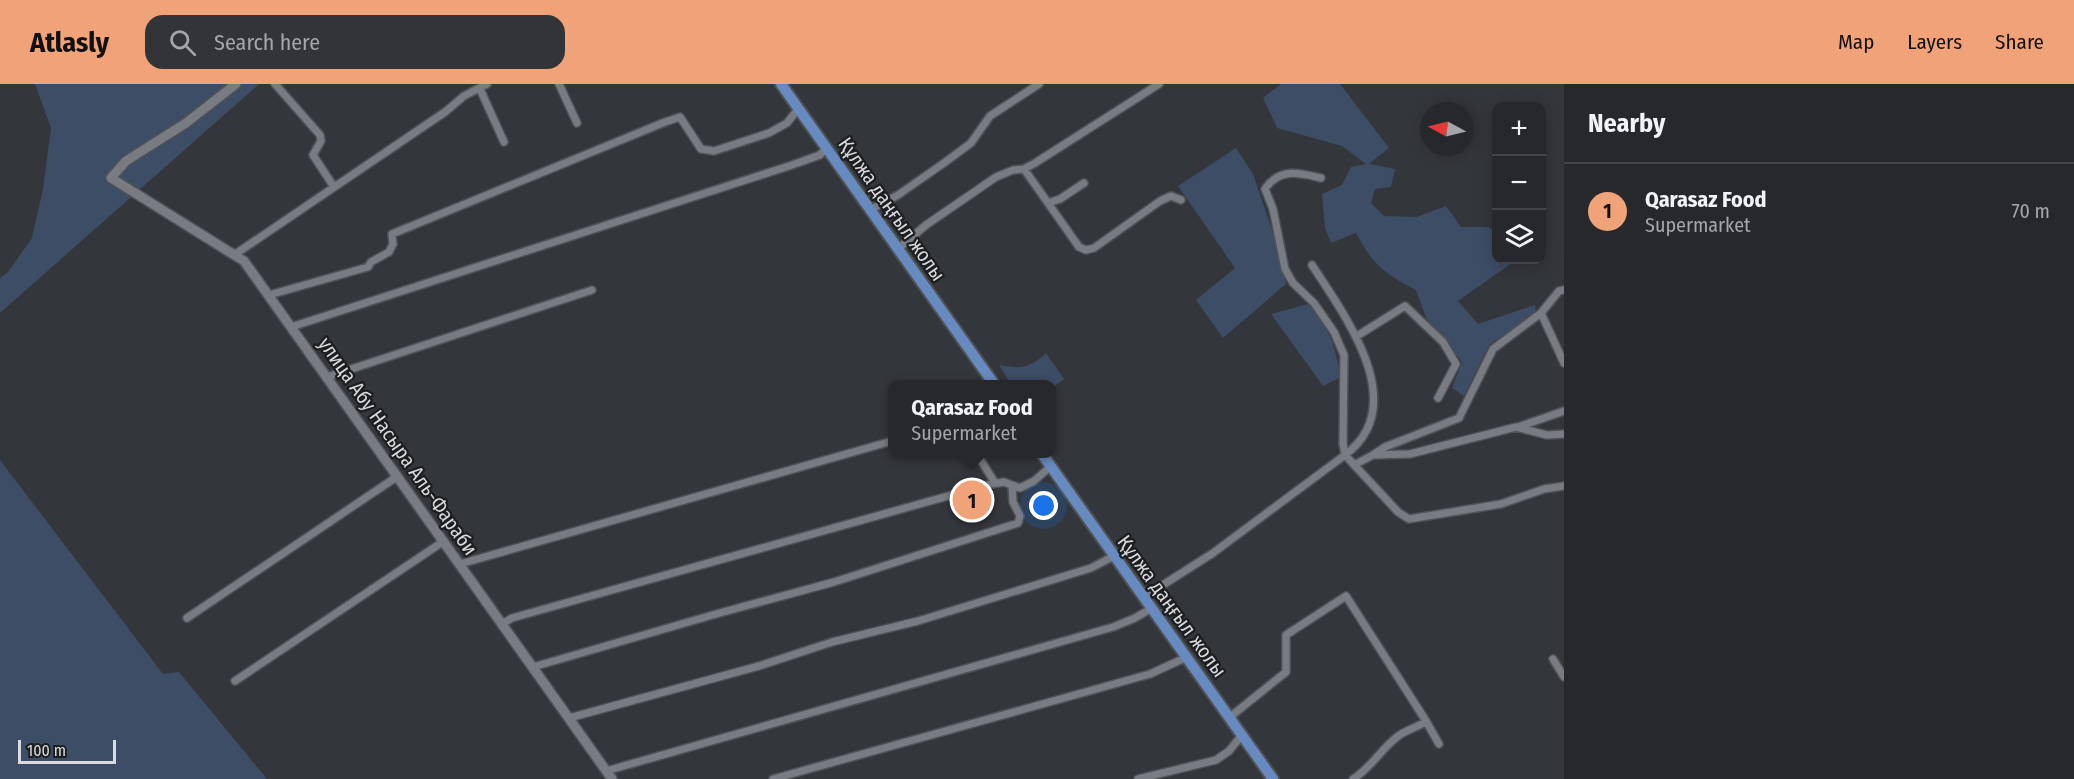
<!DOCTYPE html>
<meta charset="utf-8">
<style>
body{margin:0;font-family:"Fira Sans Condensed",sans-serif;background:#323438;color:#f1f3f6}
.controls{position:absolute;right:18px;top:18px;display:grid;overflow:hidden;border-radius:12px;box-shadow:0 3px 15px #0003}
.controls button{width:54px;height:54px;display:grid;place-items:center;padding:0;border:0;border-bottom:2px solid #424448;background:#26282c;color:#f1f3f6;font:30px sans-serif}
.compass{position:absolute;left:1420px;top:18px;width:54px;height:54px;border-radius:50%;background:#26282c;box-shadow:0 3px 15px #0003;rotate:277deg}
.scale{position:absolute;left:18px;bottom:15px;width:98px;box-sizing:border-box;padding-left:6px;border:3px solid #d8dadd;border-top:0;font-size:16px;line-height:21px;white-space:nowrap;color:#d8dadd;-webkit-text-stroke:4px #1c1e20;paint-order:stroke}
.you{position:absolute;left:1044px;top:422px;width:21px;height:21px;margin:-15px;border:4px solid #fff;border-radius:50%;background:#1a73e8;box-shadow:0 0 0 9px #1a73e833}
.badge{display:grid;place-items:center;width:39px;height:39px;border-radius:50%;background:#f0a278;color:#111;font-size:20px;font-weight:700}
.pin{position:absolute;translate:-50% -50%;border:3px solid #fff;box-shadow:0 2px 6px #0006}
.popup{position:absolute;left:888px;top:296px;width:168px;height:78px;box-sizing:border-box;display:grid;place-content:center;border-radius:12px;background:#26282c;filter:drop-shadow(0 2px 4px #0005);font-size:20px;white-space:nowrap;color:#a4a6a9}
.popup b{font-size:22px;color:#f1f3f6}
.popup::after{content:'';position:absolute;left:50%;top:100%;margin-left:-12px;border:12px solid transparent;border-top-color:#26282c}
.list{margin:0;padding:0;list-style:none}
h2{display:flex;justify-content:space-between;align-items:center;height:78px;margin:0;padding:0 24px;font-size:26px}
h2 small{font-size:20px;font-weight:400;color:#a4a6a9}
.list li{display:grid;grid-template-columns:39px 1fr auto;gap:18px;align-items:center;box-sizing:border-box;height:96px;padding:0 24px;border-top:2px solid #424448}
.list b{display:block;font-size:22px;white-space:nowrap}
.list p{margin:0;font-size:20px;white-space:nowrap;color:#a4a6a9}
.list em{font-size:20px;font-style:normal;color:#a4a6a9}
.icon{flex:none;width:33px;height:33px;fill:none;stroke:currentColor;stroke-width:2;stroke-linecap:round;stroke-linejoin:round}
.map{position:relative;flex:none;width:1564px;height:695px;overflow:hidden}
header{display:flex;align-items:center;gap:36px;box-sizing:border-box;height:84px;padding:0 30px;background:#f0a278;color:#111}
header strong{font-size:28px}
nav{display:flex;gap:33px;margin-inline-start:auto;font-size:21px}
.search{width:420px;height:54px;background:#323438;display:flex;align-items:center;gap:15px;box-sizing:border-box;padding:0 21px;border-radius:18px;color:#a4a6a9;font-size:22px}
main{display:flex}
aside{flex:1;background:#26282c}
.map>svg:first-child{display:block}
.green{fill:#3d4d66}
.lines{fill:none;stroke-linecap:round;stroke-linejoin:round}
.minor-casing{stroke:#505356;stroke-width:10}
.tertiary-casing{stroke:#505356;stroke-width:12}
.primary-casing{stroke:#505356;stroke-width:14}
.minor{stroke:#787c82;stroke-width:7}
.tertiary{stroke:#787c82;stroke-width:9}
.primary{stroke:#678ac1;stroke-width:10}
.labels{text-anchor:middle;stroke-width:4.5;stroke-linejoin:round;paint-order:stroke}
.street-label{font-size:20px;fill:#d8dadd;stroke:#1c1e20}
</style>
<header>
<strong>Atlasly</strong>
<div class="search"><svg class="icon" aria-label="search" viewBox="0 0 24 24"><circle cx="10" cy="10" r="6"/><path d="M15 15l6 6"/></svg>Search here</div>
<nav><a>Map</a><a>Layers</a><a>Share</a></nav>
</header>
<main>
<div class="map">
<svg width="1564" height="695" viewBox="0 0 1564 695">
<rect width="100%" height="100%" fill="#33363b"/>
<path class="green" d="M 35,0 L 259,0 L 0,229 L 0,194 L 8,188 L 32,154 L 43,105 L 51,44 Z
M 1281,0 L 1340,0 L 1389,64 L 1369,80 L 1395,85 L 1391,103 L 1375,105 L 1371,119 L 1384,132 L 1416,133 L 1446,122 L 1461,143 L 1488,143 L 1496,148 L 1496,176 L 1516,176 L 1458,217 L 1478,240 L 1535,221 L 1536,229 L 1489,261 L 1464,312 L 1452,304 L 1462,278 L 1427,236 L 1416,206 C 1385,190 1373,181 1356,149 L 1331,159 L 1325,144 L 1322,110 L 1342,101 L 1351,83 L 1366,80 L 1342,62 L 1277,44 L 1263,14 Z
M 1236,64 L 1253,90 L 1277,161 L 1286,200 L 1223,254 L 1196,216 L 1235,184 L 1178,102 Z
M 1308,220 C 1331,245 1334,260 1341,293 L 1323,302 L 1271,230 Z
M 1046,269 L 1064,295 L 1052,304 L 1052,300 L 1011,300 L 999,281 C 1022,285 1028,285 1046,269 Z
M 0,376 L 163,590 L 179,588 L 267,695 L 0,695 Z"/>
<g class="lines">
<defs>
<path id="minor" d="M 275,0 L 320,51 L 321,57 L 313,71 L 334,103
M 559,0 L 577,39
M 480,5 L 504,58
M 1024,85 L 1048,119 L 1060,115 L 1084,99
M 1048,119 L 1079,163 L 1086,166 L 1094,164 L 1160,117 L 1171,112 L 1181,116
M 870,126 L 898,111 L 944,79 L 971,59 L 990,32 L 1039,0
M 898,165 L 926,141 L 996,93 L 1013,86 L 1024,85 L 1035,79 L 1159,0
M 234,171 L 445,28 L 464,12 L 487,0
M 1312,181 C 1345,232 1412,321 1345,371 L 1343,360 L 1344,271 L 1334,248 L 1314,219 L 1293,199 L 1285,185 L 1273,125 L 1265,105 C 1280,83 1299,89 1321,94
M 269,211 L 368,183 L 371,178 L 389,168 L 393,160 L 392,150 L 665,38 L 680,33 L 701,65 L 714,67 L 769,49 L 787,39 L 798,25
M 1541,229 L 1559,207 L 1564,206
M 291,243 L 792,81 L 820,71 L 826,64
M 1357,252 L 1405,222 L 1443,258 L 1456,280 L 1438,314
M 327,293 L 592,206
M 1518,343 L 1564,327
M 977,370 L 995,399
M 1373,371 L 1385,363 L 1459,334 L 1493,265 L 1541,229 L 1564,279
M 1354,381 L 1373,371 L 1410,370 L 1516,343 L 1547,351 L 1564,350
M 460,480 L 892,357
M 1144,513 L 1213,469 L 1345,371 L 1398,428 L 1409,435 L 1501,420 L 1544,405 L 1564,402
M 187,534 L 398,392
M 502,540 L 512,534 L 991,400 L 1004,398 L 1020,404 L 1034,397 L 1051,382
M 1553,575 L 1564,593
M 533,583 L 716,530 L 834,498 L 1018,439 L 1020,432 L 1013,418 L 1012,402
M 235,597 L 444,457
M 1230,633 L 1286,588 L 1286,551 L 1346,512 L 1426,637
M 569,634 L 759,582 L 832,558 L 918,537 L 1091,484 L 1114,472
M 606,687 L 1113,543 L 1135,534 L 1152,524
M 773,695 L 1150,590 L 1187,573
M 1138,695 L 1216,676 L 1229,667 L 1242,651
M 1353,695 C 1371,684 1381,665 1397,653 C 1405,646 1417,644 1426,637 L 1439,660"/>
<path id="tertiary" d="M 236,0 L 186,39 L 126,77 L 111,94 L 244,177 L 612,695"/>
<path id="primary" d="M 781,0 L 994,300
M 1042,370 L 1273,695"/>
</defs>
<use href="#minor" class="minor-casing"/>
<use href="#tertiary" class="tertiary-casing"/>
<use href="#primary" class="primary-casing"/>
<use href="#minor" class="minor"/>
<use href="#tertiary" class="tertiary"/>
<use href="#primary" class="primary"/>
</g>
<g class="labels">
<g class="street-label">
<text transform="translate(892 125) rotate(55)" y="7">Құлжа даңғыл жолы</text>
<text transform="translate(398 362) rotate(55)" y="7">улица Абу Насыра Аль-Фараби</text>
<text transform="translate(1172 522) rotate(54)" y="7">Құлжа даңғыл жолы</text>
</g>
</g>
</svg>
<div class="controls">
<button>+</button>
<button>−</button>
<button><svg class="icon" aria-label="layers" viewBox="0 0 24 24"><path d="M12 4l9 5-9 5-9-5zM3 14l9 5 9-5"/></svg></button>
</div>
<svg class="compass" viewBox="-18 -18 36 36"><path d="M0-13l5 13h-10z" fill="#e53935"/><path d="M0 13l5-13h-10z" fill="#a4a6a9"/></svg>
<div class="scale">100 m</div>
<div class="you"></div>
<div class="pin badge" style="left:972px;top:416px">1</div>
<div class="popup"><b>Qarasaz Food</b>Supermarket</div>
</div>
<aside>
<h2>Nearby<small></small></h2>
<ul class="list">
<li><span class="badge">1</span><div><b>Qarasaz Food</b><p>Supermarket</p></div><em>70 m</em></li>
</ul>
</aside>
</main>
